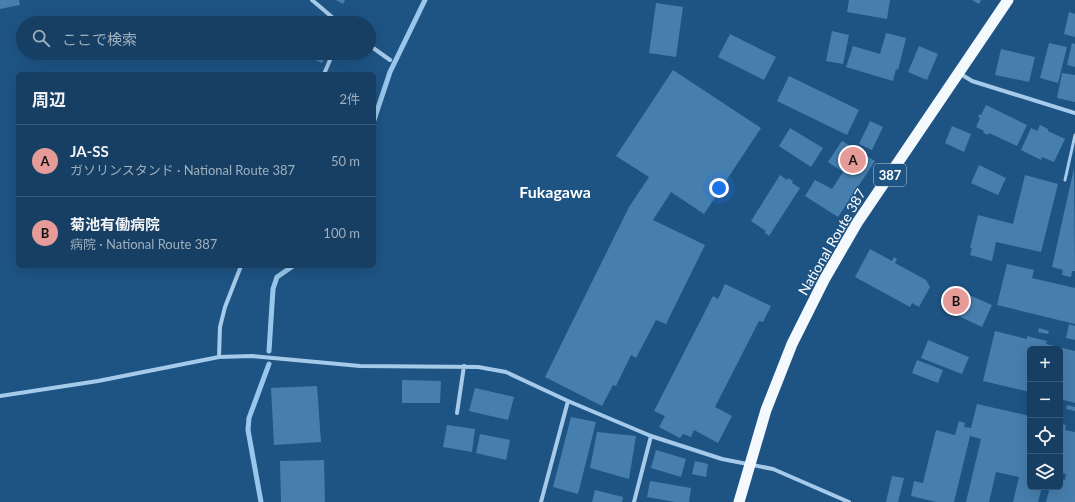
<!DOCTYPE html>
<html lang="ja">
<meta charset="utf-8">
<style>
body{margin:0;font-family:Lato,"Noto Sans JP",sans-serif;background:#1f4669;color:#f1f3f6}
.controls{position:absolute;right:12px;bottom:12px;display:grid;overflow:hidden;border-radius:6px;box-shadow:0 4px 16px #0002}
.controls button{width:36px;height:36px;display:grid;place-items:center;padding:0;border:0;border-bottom:1px solid #355878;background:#163f63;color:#f1f3f6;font:20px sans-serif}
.you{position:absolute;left:719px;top:188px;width:14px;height:14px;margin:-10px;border:3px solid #fff;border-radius:50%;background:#1a73e8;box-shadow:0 0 0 6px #1a73e833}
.badge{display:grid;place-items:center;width:26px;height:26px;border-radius:50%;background:#e69b98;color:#111;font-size:13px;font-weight:700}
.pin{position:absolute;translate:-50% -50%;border:2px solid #fff;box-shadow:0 1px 4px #0006}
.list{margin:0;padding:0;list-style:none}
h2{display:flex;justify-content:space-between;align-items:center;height:52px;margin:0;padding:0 16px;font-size:17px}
h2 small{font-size:13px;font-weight:400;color:#9eafbe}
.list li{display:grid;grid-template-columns:26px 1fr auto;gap:12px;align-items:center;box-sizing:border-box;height:72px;padding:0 16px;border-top:1px solid #355878}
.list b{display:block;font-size:15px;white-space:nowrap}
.list p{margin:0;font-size:13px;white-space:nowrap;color:#9eafbe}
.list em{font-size:13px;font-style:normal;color:#9eafbe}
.icon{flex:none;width:22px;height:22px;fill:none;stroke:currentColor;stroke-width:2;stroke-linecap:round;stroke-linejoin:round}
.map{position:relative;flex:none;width:1075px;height:502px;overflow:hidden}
.search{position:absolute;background:#163f63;box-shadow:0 4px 16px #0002;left:16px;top:16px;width:360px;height:44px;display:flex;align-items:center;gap:10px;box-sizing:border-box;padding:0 14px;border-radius:22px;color:#9eafbe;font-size:15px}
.panel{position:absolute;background:#163f63;box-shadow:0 4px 16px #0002;left:16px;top:72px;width:360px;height:196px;border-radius:6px}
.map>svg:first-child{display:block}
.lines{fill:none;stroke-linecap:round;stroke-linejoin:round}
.stream{stroke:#99c7ec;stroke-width:5}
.building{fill:#467ead}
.service{stroke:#a5caea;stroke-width:3}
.minor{stroke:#a5caea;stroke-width:4}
.trunk{stroke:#f4f9fe;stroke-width:11}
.labels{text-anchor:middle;stroke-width:3;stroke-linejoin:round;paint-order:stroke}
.shield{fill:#1e5484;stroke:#bcccda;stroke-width:1}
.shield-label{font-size:13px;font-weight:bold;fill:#fff}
.street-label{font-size:14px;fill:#fff;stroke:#1e5484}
.quarter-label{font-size:16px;font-weight:bold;fill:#fff;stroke:#1e5484}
</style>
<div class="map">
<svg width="1075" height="502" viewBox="0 0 1075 502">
<rect width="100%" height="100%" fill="#1e5484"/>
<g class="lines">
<path class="stream" d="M 374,120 L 390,72 L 425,0
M 269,351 L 273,289 L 277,277 L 293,266
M 261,502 L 248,430 L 249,418 L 269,364"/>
</g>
<path class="building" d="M 0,0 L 19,0 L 20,5 L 0,9 Z
M 336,0 L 345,0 L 343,4 Z
M 849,0 L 890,0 L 887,19 L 847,12 Z
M 972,0 L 981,0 L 979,4 Z
M 656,3 L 683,7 L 676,57 L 649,53 Z
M 1069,12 L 1075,14 L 1075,37 L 1064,34 Z
M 832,31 L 849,35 L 843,64 L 826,61 Z
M 886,33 L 906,38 L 898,70 L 896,69 L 893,81 L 846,67 L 853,46 L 880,54 Z
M 730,34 L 776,57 L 764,80 L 718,57 Z
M 1049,43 L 1067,47 L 1058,83 L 1040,78 Z
M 1072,43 L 1075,44 L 1075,67 L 1067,65 Z
M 919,46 L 938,54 L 927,80 L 908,72 Z
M 1001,49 L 1035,57 L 1029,82 L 995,75 Z
M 299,53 L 327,53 L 322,63 Z
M 673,70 L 761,128 L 704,214 L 671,192 L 653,220 L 705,245 L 666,324 L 656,320 L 636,358 L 631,355 L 616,386 L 613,385 L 602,406 L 545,377 L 629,207 L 649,177 L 616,156 Z
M 1062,73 L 1075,75 L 1075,102 L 1057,98 Z
M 789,76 L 859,110 L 847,135 L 777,101 Z
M 986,105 L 1027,125 L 1017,146 L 989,133 L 988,135 L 983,133 L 984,131 L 976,127 L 980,118 L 978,117 L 979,114 L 981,115 Z
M 870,121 L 883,127 L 872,150 L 859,144 Z
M 1040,125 L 1048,129 L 1048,131 L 1065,139 L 1054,162 L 1042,157 L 1041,160 L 1021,150 L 1031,128 L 1037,131 Z
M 952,126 L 971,134 L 964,152 L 945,143 Z
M 790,128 L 823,148 L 811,167 L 779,146 Z
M 842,141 L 875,161 L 838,217 L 805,196 L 815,180 L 832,189 L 843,172 L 828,162 Z
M 979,165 L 1006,178 L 998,195 L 971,183 Z
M 1074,168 L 1075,271 L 1072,271 L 1071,277 L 1062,275 L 1063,270 L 1052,267 Z
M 780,175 L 787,180 L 788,178 L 793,181 L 792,183 L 800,188 L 769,236 L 764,232 L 766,231 L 751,221 Z
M 1025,175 L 1058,184 L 1041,252 L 996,242 L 992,261 L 970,255 L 972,248 L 970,248 L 978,215 L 1013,224 Z
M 870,249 L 892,261 L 894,257 L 897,259 L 895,263 L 926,280 L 930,287 L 919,307 L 912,303 L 910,307 L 855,277 Z
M 1007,264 L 1034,270 L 1032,278 L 1075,288 L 1075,324 L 997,305 Z
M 725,284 L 771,306 L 763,322 L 759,321 L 715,407 L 732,416 L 718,443 L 694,430 L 691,437 L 683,434 L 680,438 L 659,427 L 665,416 L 654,411 L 713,296 L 718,299 Z
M 953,288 L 992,305 L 982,327 L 943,309 Z
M 1069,324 L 1075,326 L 1075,340 L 1066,338 Z
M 1039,328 L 1049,331 L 1048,334 L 1038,332 Z
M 995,331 L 1027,339 L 1027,336 L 1047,341 L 1046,344 L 1075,351 L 1075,403 L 1060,399 L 1060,349 L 1030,349 L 1030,392 L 983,381 Z
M 928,340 L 969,357 L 962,374 L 921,358 Z
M 917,360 L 943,370 L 938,383 L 912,373 Z
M 402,380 L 441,381 L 440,403 L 402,403 Z
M 317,386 L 321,442 L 274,445 L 271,388 Z
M 475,388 L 514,397 L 508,420 L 469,411 Z
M 977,404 L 1030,416 L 1030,487 L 1042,487 L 1038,502 L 1013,502 L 1019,477 L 996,472 L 989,502 L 966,502 L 981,439 L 970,436 L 954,502 L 936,502 L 911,496 L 914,481 L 923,483 L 936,430 L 955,435 L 959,421 L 965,423 L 964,427 L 971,428 Z
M 1067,405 L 1075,407 L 1075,411 L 1066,409 Z
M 571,417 L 596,422 L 578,494 L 553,487 Z
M 1060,424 L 1066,425 L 1065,430 L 1075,432 L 1075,502 L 1046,502 L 1050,487 L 1060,487 L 1060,479 L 1065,480 L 1066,474 L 1060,472 Z
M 447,425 L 475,429 L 472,452 L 443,447 Z
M 597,432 L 636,436 L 629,479 L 590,468 Z
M 480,434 L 510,440 L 506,460 L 476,453 Z
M 656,450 L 686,459 L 681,477 L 651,468 Z
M 324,460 L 325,502 L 281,502 L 280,461 Z
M 695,461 L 708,464 L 706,477 L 692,474 Z
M 892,476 L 904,478 L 898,502 L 886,502 Z
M 650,481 L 691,488 L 689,502 L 675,502 L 647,497 Z
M 595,490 L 623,497 L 622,502 L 592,502 Z"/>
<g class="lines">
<path class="service" d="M 1065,180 L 1075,135"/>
<path class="minor" d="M 312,0 L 339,23
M 369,45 L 390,60
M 959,73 L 972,81 L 1075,113
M 324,74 L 333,53
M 219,357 L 220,327 L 225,307 L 241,266
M 0,396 L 98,381 L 219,357 L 252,356 L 360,366 L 478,367 L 506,372 L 568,401 L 651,436 L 722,459 L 773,469 L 849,502
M 457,413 L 464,366
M 541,502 L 568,401
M 634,502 L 651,436"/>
<path class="trunk" d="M 739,502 L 766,410 L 792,344 L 824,280 L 857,223 L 1008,0"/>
</g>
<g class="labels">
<rect class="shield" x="874" y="164" width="32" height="22" rx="3"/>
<g class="shield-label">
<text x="890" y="180">387</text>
</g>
<g class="street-label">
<text transform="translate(832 242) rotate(-60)" y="5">National Route 387</text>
</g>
<g class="quarter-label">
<text x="555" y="198">Fukagawa</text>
</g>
</g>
</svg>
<div class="controls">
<button>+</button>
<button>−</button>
<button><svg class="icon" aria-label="locate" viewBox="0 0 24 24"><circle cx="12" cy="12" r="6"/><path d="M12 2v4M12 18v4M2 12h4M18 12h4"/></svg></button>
<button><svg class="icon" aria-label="layers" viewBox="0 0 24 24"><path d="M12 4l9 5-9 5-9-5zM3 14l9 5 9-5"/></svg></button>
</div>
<div class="you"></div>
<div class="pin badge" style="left:853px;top:160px">A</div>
<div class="pin badge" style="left:956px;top:301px">B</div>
<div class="search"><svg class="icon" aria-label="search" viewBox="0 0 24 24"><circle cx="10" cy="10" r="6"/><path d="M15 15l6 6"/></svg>ここで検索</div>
<section class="panel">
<h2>周辺<small>2件</small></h2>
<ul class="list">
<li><span class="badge">A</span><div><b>JA-SS</b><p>ガソリンスタンド · National Route 387</p></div><em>50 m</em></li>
<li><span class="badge">B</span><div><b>菊池有働病院</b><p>病院 · National Route 387</p></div><em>100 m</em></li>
</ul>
</section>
</div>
